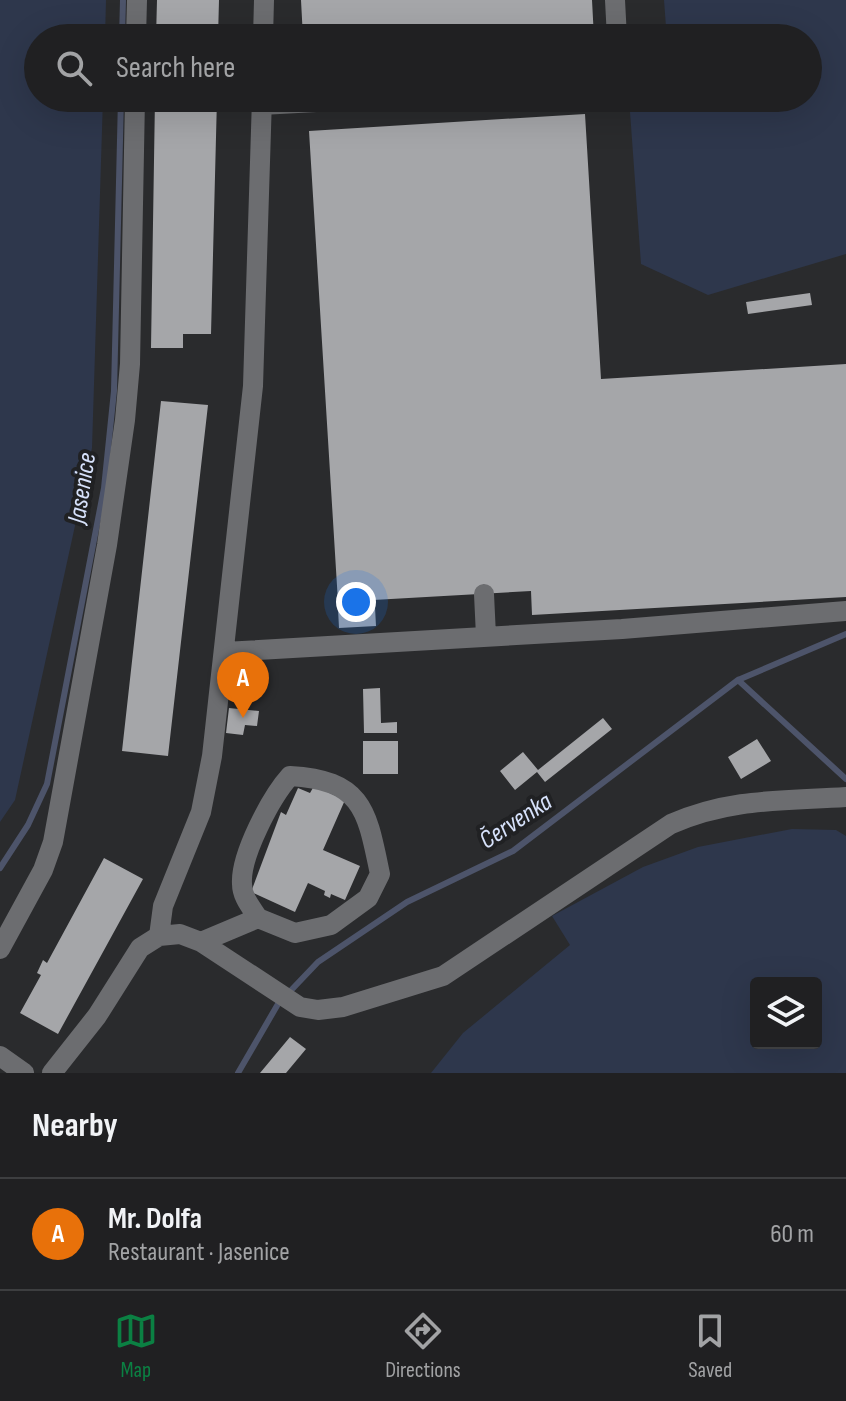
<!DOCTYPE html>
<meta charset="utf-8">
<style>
body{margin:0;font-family:"Sofia Sans Condensed",sans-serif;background:#2d2d2f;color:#f1f3f6}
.controls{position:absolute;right:24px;bottom:24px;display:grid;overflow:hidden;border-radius:8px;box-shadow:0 8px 32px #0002}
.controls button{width:72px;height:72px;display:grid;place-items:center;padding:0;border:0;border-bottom:2px solid #3d3e40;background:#202022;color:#f1f3f6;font:40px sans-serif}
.you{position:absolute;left:356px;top:602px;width:28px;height:28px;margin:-20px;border:6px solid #fff;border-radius:50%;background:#1a73e8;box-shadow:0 0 0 12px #1a73e833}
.badge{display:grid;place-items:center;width:52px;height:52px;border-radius:50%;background:#0b8043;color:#fff;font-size:26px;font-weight:700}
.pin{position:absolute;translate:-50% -66px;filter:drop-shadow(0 2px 4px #0008)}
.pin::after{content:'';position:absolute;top:42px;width:28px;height:24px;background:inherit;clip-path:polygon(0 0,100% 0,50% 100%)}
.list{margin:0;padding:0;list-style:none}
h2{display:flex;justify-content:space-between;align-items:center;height:104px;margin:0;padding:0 32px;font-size:34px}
h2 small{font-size:26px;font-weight:400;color:#a2a3a5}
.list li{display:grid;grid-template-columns:52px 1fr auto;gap:24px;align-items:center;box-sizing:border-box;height:112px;padding:0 32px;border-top:2px solid #3d3e40}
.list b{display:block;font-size:30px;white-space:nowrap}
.list p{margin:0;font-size:26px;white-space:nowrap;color:#a2a3a5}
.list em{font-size:26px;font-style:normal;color:#a2a3a5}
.icon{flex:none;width:44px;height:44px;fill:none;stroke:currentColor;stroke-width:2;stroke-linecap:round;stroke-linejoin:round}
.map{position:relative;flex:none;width:846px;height:1073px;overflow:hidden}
.search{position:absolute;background:#202022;box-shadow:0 8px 32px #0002;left:24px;right:24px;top:24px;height:88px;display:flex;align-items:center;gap:20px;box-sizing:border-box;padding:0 28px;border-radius:44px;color:#a2a3a5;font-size:30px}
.sheet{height:216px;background:#202022}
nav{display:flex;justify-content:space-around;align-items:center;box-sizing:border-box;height:112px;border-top:2px solid #3d3e40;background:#202022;font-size:22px;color:#a2a3a5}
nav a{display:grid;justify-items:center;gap:4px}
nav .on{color:#0b8043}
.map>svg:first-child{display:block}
.green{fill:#2e374c;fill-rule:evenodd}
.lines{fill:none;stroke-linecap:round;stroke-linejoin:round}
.stream{stroke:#4d546a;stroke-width:6}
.building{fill:#a5a6a9}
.minor{stroke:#6c6d70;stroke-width:20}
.labels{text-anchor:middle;stroke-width:8;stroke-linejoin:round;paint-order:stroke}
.water-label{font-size:26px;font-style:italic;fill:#d7e2fb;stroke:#202123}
</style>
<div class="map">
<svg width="846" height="1073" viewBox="0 0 846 1073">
<rect width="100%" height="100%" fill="#2a2b2d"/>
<path class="green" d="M 0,0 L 106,0 L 105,38 L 38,38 L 38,98 L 103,98 L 92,448 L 15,800 L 0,822 Z
M 664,0 L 846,0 L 846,254 L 708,295 L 641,264 L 629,98 L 808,98 L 808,38 L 655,38 L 666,27 Z
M 792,829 L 836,830 L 846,836 L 846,1073 L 431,1073 L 463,1033 L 570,945 L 552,916 L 643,867 L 698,847 ZM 816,983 L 816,1043 L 756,1043 L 756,983 Z"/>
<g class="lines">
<path class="stream" d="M 122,38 L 123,0
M 738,680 L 846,779
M 0,868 L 28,825 L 47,784 L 104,488 L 114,391 L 121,98
M 238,1073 L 278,1004 L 318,962 L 407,902 L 513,851 L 738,680 L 846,634"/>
</g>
<path class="building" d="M 157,0 L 219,0 L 218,38 L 156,38 Z
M 301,0 L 592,0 L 594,38 L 303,38 Z
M 155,98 L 217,98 L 211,334 L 183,334 L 183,348 L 151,348 Z
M 585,114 L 601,379 L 846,364 L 846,597 L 532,615 L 531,591 L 338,602 L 309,131 Z
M 810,293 L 812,305 L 748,314 L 746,302 Z
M 161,401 L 208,405 L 168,756 L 122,751 Z
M 375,607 L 376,626 L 339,628 L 338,609 Z
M 380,688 L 381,723 L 397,722 L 397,733 L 364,733 L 363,689 Z
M 229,708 L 259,711 L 257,726 L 245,725 L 243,735 L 226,733 Z
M 603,718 L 612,729 L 545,782 L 537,772 L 515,790 L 500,771 L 523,752 L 538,770 Z
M 757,739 L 771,761 L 741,779 L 728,757 Z
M 363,741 L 398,741 L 398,774 L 363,774 Z
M 314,786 L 345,800 L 323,850 L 360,866 L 345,900 L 331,894 L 330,898 L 324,895 L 325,891 L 308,883 L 295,912 L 251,892 L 281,812 L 286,815 L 298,788 L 310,793 Z
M 104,858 L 143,879 L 58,1034 L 20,1013 L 41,975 L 37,973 L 43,960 L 47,963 Z
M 290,1037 L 306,1049 L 286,1073 L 260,1073 Z"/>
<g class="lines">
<path class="minor" d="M 615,0 L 617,38
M 136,38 L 137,0
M 263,38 L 264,0
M 261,105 L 390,98
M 484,594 L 486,636
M 224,652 L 622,629 L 846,611
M 159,936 L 163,906 L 201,812 L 212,756 L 253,386 L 262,98
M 201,942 L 258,918 L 295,933 L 331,925 L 368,898 L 380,874 C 367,812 364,780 290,776 C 271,797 240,856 242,884 C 242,897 251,907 258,918
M 0,949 L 43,870 L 53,842 L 107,545 L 125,420 L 130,364 L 135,98
M 0,1056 L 24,1073
M 52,1073 L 97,1016 L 140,948 L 159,936 L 180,934 L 201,942 L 300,1007 L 318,1010 L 343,1007 L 443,976 L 671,824 C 730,798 783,801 846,797"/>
</g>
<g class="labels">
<g class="water-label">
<text transform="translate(81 488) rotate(-81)" y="9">Jasenice</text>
<text transform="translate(515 820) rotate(-33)" y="9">Červenka</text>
</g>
</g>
</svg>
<div class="controls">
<button><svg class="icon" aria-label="layers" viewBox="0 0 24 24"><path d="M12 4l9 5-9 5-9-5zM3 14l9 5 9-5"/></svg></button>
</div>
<div class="you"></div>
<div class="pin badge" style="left:243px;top:718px;background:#e8710a">A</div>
<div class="search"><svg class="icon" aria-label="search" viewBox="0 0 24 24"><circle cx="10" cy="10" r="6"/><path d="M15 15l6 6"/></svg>Search here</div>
</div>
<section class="sheet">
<h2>Nearby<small></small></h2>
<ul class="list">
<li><span class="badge" style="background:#e8710a">A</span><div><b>Mr. Dolfa</b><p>Restaurant · Jasenice</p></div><em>60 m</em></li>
</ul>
</section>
<nav>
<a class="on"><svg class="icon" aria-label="map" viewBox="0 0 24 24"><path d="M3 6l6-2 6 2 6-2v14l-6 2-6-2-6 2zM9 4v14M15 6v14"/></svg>Map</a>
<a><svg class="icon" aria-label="directions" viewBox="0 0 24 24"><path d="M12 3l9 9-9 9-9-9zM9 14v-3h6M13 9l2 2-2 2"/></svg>Directions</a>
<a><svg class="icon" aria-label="saved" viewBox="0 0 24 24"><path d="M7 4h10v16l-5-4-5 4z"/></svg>Saved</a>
</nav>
